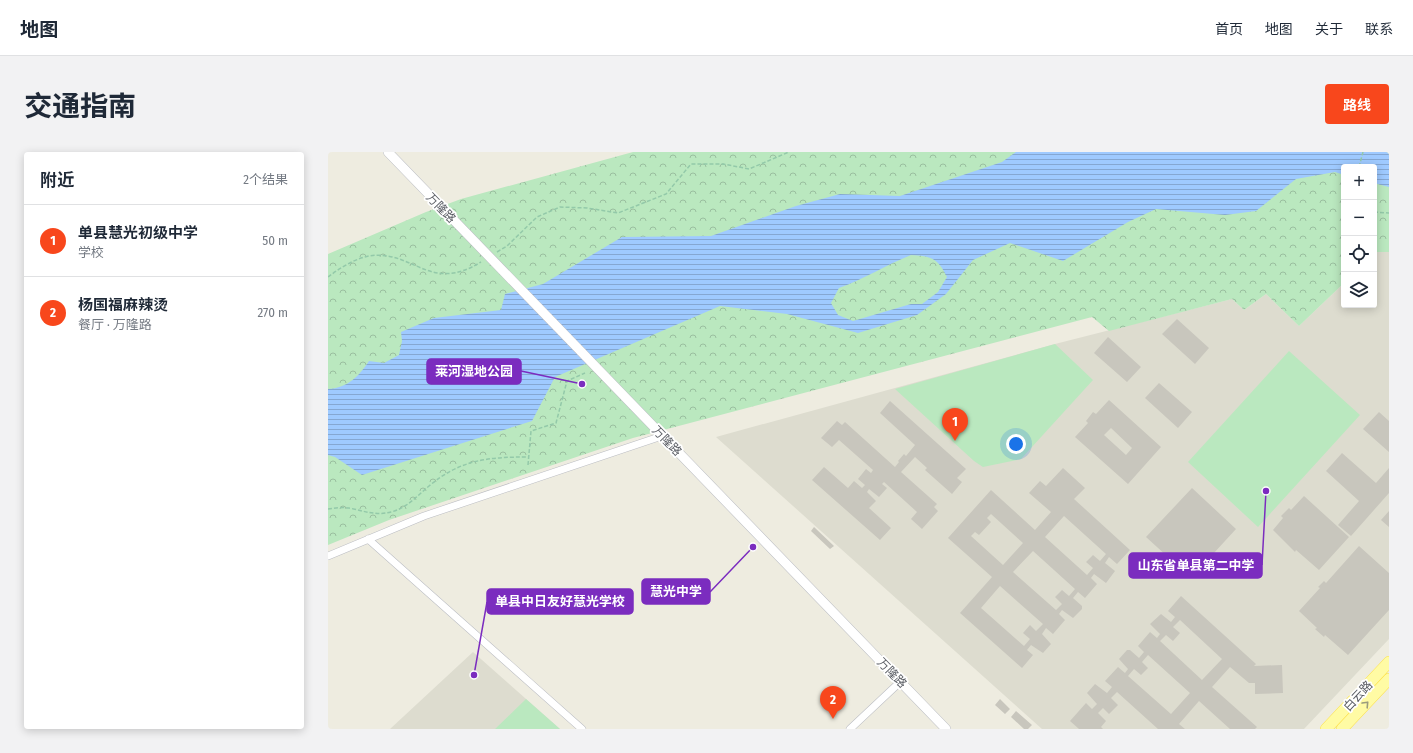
<!DOCTYPE html>
<html lang="zh">
<meta charset="utf-8">
<style>
body{margin:0;font-family:"Fira Sans Condensed","Noto Sans SC",sans-serif;background:#f2f2f3;color:#1f2937}
.controls{position:absolute;right:12px;top:12px;display:grid;overflow:hidden;border-radius:4px;box-shadow:0 2px 10px #0003}
.controls button{width:36px;height:36px;display:grid;place-items:center;padding:0;border:0;border-bottom:1px solid #e0e1e3;background:#fff;color:#1f2937;font:20px sans-serif}
.you{position:absolute;left:688px;top:292px;width:14px;height:14px;margin:-10px;border:3px solid #fff;border-radius:50%;background:#1a73e8;box-shadow:0 0 0 6px #1a73e833}
.badge{display:grid;place-items:center;width:26px;height:26px;border-radius:50%;background:#f8471c;color:#fff;font-size:13px;font-weight:700}
.pin{position:absolute;translate:-50% -33px;filter:drop-shadow(0 1px 2px #0008)}
.pin::after{content:'';position:absolute;top:21px;width:14px;height:12px;background:inherit;clip-path:polygon(0 0,100% 0,50% 100%)}
.list{margin:0;padding:0;list-style:none}
h2{display:flex;justify-content:space-between;align-items:center;height:52px;margin:0;padding:0 16px;font-size:17px}
h2 small{font-size:13px;font-weight:400;color:#747a83}
.list li{display:grid;grid-template-columns:26px 1fr auto;gap:12px;align-items:center;box-sizing:border-box;height:72px;padding:0 16px;border-top:1px solid #e0e1e3}
.list b{display:block;font-size:15px;white-space:nowrap}
.list p{margin:0;font-size:13px;white-space:nowrap;color:#747a83}
.list em{font-size:13px;font-style:normal;color:#747a83}
.icon{flex:none;width:22px;height:22px;fill:none;stroke:currentColor;stroke-width:2;stroke-linecap:round;stroke-linejoin:round}
.map{position:relative;flex:none;width:1061px;height:577px;overflow:hidden;border-radius:4px}
header{display:flex;align-items:center;gap:24px;box-sizing:border-box;height:56px;padding:0 20px;background:#fff;border-bottom:1px solid #e0e1e3}
header strong{font-size:19px}
nav{display:flex;gap:22px;margin-inline-start:auto;font-size:14px}
.intro{display:flex;align-items:center;justify-content:space-between;box-sizing:border-box;height:96px;padding:0 24px}
h1{margin:0;font-size:28px}
.button{padding:10px 18px;border-radius:4px;background:#f8471c;color:#fff;font-size:14px;font-weight:700}
main{display:flex;gap:24px;padding:0 24px}
aside{flex:1;background:#fff;border-radius:4px;box-shadow:0 2px 10px #0003}
.map>svg:first-child{display:block}
.education{fill:#dddccf}
.park{fill:url(#park-crowns)}
.garden{fill:#bae8bf}
.water{fill:url(#water-rules);fill-rule:evenodd}
.building{fill:#c8c6bd;fill-rule:evenodd}
.lines{fill:none;stroke-linecap:round;stroke-linejoin:round}
.minor-casing{stroke:#bbbdc3;stroke-width:8}
.tertiary-casing{stroke:#bbbdc3;stroke-width:10}
.primary-casing{stroke:#fde049;stroke-width:12}
.path{stroke:#93c9a9;stroke-width:1.5;stroke-dasharray:4 2;stroke-linecap:butt}
.minor{stroke:#fff;stroke-width:7}
.tertiary{stroke:#fff;stroke-width:9}
.primary{stroke:#fffba4;stroke-width:11}
.oneway{stroke:#9b9c7d}
.labels{text-anchor:middle;stroke-width:3.5;stroke-linejoin:round;paint-order:stroke}
.street-label{font-size:12px;fill:#595c63;stroke:#fff}
.leader{fill:none;stroke:#7b2cbf;stroke-width:1.5}
.callout-dot{fill:#7b2cbf;stroke:#fff;stroke-width:1.5}
.callout{fill:#7b2cbf;stroke:#7b2cbf;stroke-width:1.5}
.callout-label{font-size:13px;text-anchor:middle;font-weight:bold;fill:#fff}
</style>
<header>
<strong>地图</strong>
<nav><a>首页</a><a>地图</a><a>关于</a><a>联系</a></nav>
</header>
<div class="intro"><h1>交通指南</h1><a class="button">路线</a></div>
<main>
<aside>
<h2>附近<small>2个结果</small></h2>
<ul class="list">
<li><span class="badge">1</span><div><b>单县慧光初级中学</b><p>学校</p></div><em>50 m</em></li>
<li><span class="badge">2</span><div><b>杨国福麻辣烫</b><p>餐厅 · 万隆路</p></div><em>270 m</em></li>
</ul>
</aside>
<div class="map">
<svg width="1061" height="577" viewBox="0 0 1061 577">
<defs>
<pattern id="park-crowns" width="20" height="18" patternUnits="userSpaceOnUse"><rect width="20" height="18" fill="#bae8bf"/><path d="M2 6a3 3 0 1 1 6 0M12 15a3 3 0 1 1 6 0" fill="none" stroke="#9abf9f"/></pattern>
<pattern id="water-rules" width="6" height="5" patternUnits="userSpaceOnUse"><rect width="6" height="5" fill="#9fcaff"/><path d="M0 2.5h6" fill="none" stroke="#85a7d2"/></pattern>
</defs>
<rect width="100%" height="100%" fill="#eeece0"/>
<path class="education" d="M 1049,100 L 1061,100 L 1061,487 L 976,577 L 714,577 L 388,285 L 727,192 L 904,147 L 916,158 L 938,142 L 971,174 L 1016,131 L 1016,153 L 1046,153 L 1046,103 Z
M 145,500 L 232,577 L 62,577 Z"/>
<path class="park" d="M 305,0 L 1061,0 L 1061,100 L 1049,100 L 1046,103 L 1046,15 L 1016,15 L 1016,131 L 971,174 L 938,142 L 916,158 L 904,147 L 781,179 L 764,165 L 305,286 L 61,368 L 0,393 L 0,102 L 98,60 L 133,47 Z"/>
<path class="garden" d="M 727,192 L 765,228 L 693,307 L 655,315 L 646,309 L 567,237 Z
M 961,199 L 1032,263 L 930,375 L 860,310 Z
M 198,547 L 232,577 L 167,577 Z"/>
<path class="water" d="M 688,0 L 1061,0 L 1061,35 L 1046,31 L 1046,15 L 1016,15 L 1016,23 L 1007,20 L 968,27 L 928,59 L 897,63 L 828,57 L 800,70 L 735,109 L 682,91 L 645,108 L 618,142 L 589,163 L 530,181 L 459,162 L 392,154 L 227,225 L 204,269 L 34,323 L 7,305 L 0,303 L 0,237 C 20,236 31,224 41,209 L 56,211 L 71,203 L 74,189 L 73,180 L 106,166 L 173,158 L 177,142 L 215,132 L 294,85 L 383,84 L 468,54 L 512,42 L 572,44 L 674,10 ZM 583,103 C 603,104 610,106 619,125 L 610,140 L 594,152 L 583,152 L 525,169 L 510,163 L 503,151 L 511,136 C 536,127 558,113 583,103 Z"/>
<path class="building" d="M 849,167 L 881,196 L 867,212 L 834,182 Z
M 780,185 L 813,215 L 799,230 L 766,201 Z
M 831,231 L 864,260 L 850,276 L 817,246 Z
M 781,248 L 833,295 L 800,332 L 747,285 L 760,271 L 758,269 L 765,260 L 768,262 ZM 783,276 L 804,296 L 798,303 L 776,283 Z
M 562,249 L 638,317 L 629,326 L 634,330 L 624,342 L 597,318 L 599,316 L 587,305 L 573,320 L 609,352 L 606,355 L 610,359 L 594,377 L 583,367 L 589,360 L 556,330 L 554,332 L 559,336 L 551,345 L 541,337 L 539,340 L 548,349 L 541,356 L 563,376 L 552,388 L 484,328 L 496,315 L 520,336 L 526,329 L 534,336 L 537,333 L 530,327 L 538,317 L 543,321 L 545,318 L 511,288 L 504,295 L 493,286 L 509,269 L 514,273 L 517,270 L 567,315 L 571,310 L 570,309 L 576,302 L 578,304 L 587,293 L 552,261 Z
M 1051,260 L 1061,269 L 1061,300 L 1035,277 Z
M 1014,301 L 1048,331 L 1061,316 L 1061,341 L 1023,384 L 1010,373 L 1031,349 L 998,319 Z
M 735,316 L 757,336 L 746,347 L 802,398 L 789,412 L 781,405 L 777,411 L 787,419 L 778,431 L 766,422 L 763,426 L 769,432 L 757,446 L 750,440 L 745,446 L 754,454 L 754,457 L 745,466 L 734,458 L 731,462 L 737,468 L 725,482 L 718,476 L 714,482 L 723,492 L 715,501 L 703,493 L 699,498 L 705,503 L 694,516 L 632,461 L 664,425 L 620,386 L 663,338 L 707,378 L 723,360 L 701,341 L 712,329 L 718,334 ZM 663,362 L 695,391 L 675,413 L 643,384 L 647,380 L 651,383 L 663,370 L 659,366 ZM 736,364 L 778,402 L 772,409 L 765,403 L 758,410 L 765,416 L 759,423 L 717,385 ZM 705,399 L 747,437 L 741,444 L 734,438 L 727,445 L 734,452 L 728,458 L 685,420 ZM 672,434 L 715,472 L 708,479 L 702,473 L 695,481 L 702,487 L 696,494 L 653,456 Z
M 864,336 L 908,377 L 863,426 L 818,385 Z
M 976,344 L 1021,385 L 991,418 L 968,398 L 967,400 L 945,378 L 955,366 L 953,364 L 961,356 L 963,358 Z
M 1061,359 L 1061,375 L 1053,368 Z
M 486,375 L 506,394 L 502,397 L 483,379 Z
M 1031,394 L 1061,421 L 1061,458 L 1020,503 L 997,483 L 996,485 L 987,477 L 989,476 L 971,459 L 992,436 L 990,435 L 996,429 L 998,431 Z
M 853,444 L 928,512 L 926,514 L 954,513 L 955,541 L 927,542 L 927,531 L 921,531 L 902,515 L 884,535 L 929,575 L 927,577 L 902,577 L 871,549 L 851,572 L 857,577 L 830,577 L 789,540 L 783,546 L 790,553 L 781,562 L 775,556 L 770,561 L 778,569 L 773,575 L 775,577 L 751,577 L 742,569 L 758,551 L 764,557 L 769,552 L 759,541 L 767,532 L 779,541 L 784,535 L 777,529 L 790,515 L 797,521 L 800,517 L 791,507 L 799,498 L 802,498 L 811,506 L 816,500 L 810,494 L 822,480 L 829,486 L 832,482 L 822,472 L 833,462 L 843,470 L 847,465 L 840,459 ZM 852,468 L 894,507 L 874,528 L 832,489 L 838,483 L 845,489 L 852,481 L 845,475 ZM 820,503 L 862,541 L 843,562 L 800,524 L 806,517 L 813,523 L 820,516 L 814,510 Z
M 672,547 L 682,557 L 677,562 L 667,553 Z
M 688,559 L 704,573 L 700,577 L 696,577 L 683,565 Z"/>
<g class="lines">
<defs>
<path id="minor" d="M 40,387 L 254,577
M 0,404 L 96,364 L 334,284
M 522,577 L 572,530"/>
<path id="tertiary" d="M 60,0 L 618,577"/>
<path id="primary" d="M 998,577 L 1061,510
M 1014,577 L 1061,527"/>
</defs>
<use href="#minor" class="minor-casing"/>
<use href="#tertiary" class="tertiary-casing"/>
<use href="#primary" class="primary-casing"/>
<path class="path" d="M 1031,15 L 1035,0
M 1046,60 L 1061,61
M 169,100 L 179,94 L 209,65 L 232,55 L 259,56 L 290,61 L 338,42 L 363,12 L 395,12 L 421,17 L 461,0
M 0,125 C 12,116 26,107 41,104 C 85,97 101,142 153,110
M 200,313 L 203,279 L 228,271 L 239,229 L 257,221
M 0,357 C 7,356 15,355 21,356 C 36,359 48,364 63,360 C 79,356 89,344 101,334 C 133,307 161,305 201,305"/>
<use href="#minor" class="minor"/>
<use href="#tertiary" class="tertiary"/>
<use href="#primary" class="primary"/>
</g>
<defs><path id="oneway-chevron" d="M-2-3.5L2.5 0L-2 3.5" fill="none" stroke-width="1.6" stroke-linecap="round" stroke-linejoin="round"/></defs>
<use class="oneway" href="#oneway-chevron" transform="translate(1038 552) rotate(-47)"/>
<g class="labels">
<g class="street-label">
<text transform="translate(113 56) rotate(46)" y="4">万隆路</text>
<text transform="translate(339 289) rotate(46)" y="4">万隆路</text>
<text transform="translate(564 521) rotate(46)" y="4">万隆路</text>
<text transform="translate(1030 544) rotate(-47)" y="4">白云路</text>
</g>
</g>
<path class="leader" d="M254 232L193 219M938 339L934 413M425 395L382 440M146 523L159 450"/>
<g class="callout-dot">
<circle cx="254" cy="232" r="4"/>
<circle cx="938" cy="339" r="4"/>
<circle cx="425" cy="395" r="4"/>
<circle cx="146" cy="523" r="4"/>
</g>
<g class="callout">
<rect x="99" y="207" width="94" height="25" rx="4"/>
<rect x="801" y="401" width="133" height="25" rx="4"/>
<rect x="314" y="427" width="68" height="25" rx="4"/>
<rect x="159" y="437" width="146" height="25" rx="4"/>
</g>
<g class="callout-label">
<text x="146" y="224">莱河湿地公园</text>
<text x="868" y="418">山东省单县第二中学</text>
<text x="348" y="444">慧光中学</text>
<text x="232" y="454">单县中日友好慧光学校</text>
</g>
</svg>
<div class="controls">
<button>+</button>
<button>−</button>
<button><svg class="icon" aria-label="locate" viewBox="0 0 24 24"><circle cx="12" cy="12" r="6"/><path d="M12 2v4M12 18v4M2 12h4M18 12h4"/></svg></button>
<button><svg class="icon" aria-label="layers" viewBox="0 0 24 24"><path d="M12 4l9 5-9 5-9-5zM3 14l9 5 9-5"/></svg></button>
</div>
<div class="you"></div>
<div class="pin badge" style="left:627px;top:289px">1</div>
<div class="pin badge" style="left:505px;top:567px">2</div>
</div>
</main>
